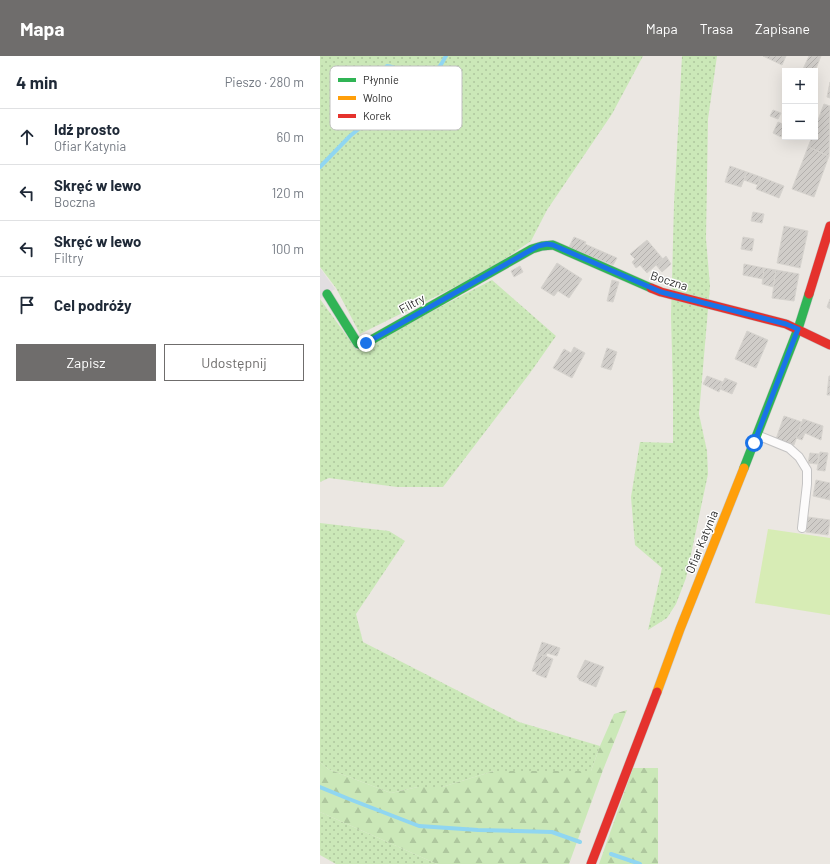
<!DOCTYPE html>
<html lang="pl">
<meta charset="utf-8">
<style>
body{margin:0;font-family:Barlow,sans-serif;background:#f6f6f7;color:#1f2937}
.controls{position:absolute;right:12px;top:12px;display:grid;overflow:hidden;border-radius:0px;box-shadow:0 4px 16px #0002}
.controls button{width:36px;height:36px;display:grid;place-items:center;padding:0;border:0;border-bottom:1px solid #e0e1e3;background:#fff;color:#1f2937;font:20px sans-serif}
.stop{position:absolute;width:12px;height:12px;margin:-9px;border:3px solid #1a73e8;border-radius:50%;background:#fff}
.stop.end{background:#1a73e8;border-color:#fff;box-shadow:0 1px 4px #0008}
.list{margin:0;padding:0;list-style:none}
h2{display:flex;justify-content:space-between;align-items:center;height:52px;margin:0;padding:0 16px;font-size:17px}
h2 small{font-size:13px;font-weight:400;color:#747a83}
.list li{display:grid;grid-template-columns:26px 1fr auto;gap:12px;align-items:center;box-sizing:border-box;height:56px;padding:0 16px;border-top:1px solid #e0e1e3}
.list b{display:block;font-size:15px;white-space:nowrap}
.list p{margin:0;font-size:13px;white-space:nowrap;color:#747a83}
.list em{font-size:13px;font-style:normal;color:#747a83}
.actions{display:flex;gap:8px;padding:12px 16px}
.actions a{flex:1;padding:9px 0;border:1px solid #6f6d6c;border-radius:0px;text-align:center;font-size:14px;color:#6f6d6c}
.actions .main{background:#6f6d6c;color:#fff}
.icon{flex:none;width:22px;height:22px;fill:none;stroke:currentColor;stroke-width:2;stroke-linecap:round;stroke-linejoin:round}
.map{position:relative;flex:none;width:510px;height:808px;overflow:hidden}
header{display:flex;align-items:center;gap:24px;box-sizing:border-box;height:56px;padding:0 20px;background:#6f6d6c;color:#fff}
header strong{font-size:19px}
nav{display:flex;gap:22px;margin-inline-start:auto;font-size:14px}
main{display:flex}
aside{flex:1;background:#fff}
.map>svg:first-child{display:block}
.industrial{fill:#e2dee1}
.grass{fill:url(#grass-dots)}
.forest{fill:url(#forest-firs)}
.pitch{fill:#d7ecb5}
.lines{fill:none;stroke-linecap:round;stroke-linejoin:round}
.stream{stroke:#90d6f1;stroke-width:4}
.building{fill:url(#building-hatch);stroke:#d6d3ce}
.lane-casing{stroke:#c4c3c3;stroke-width:10}
.fast-casing{stroke:#c4c3c3;stroke-width:10}
.slow-casing{stroke:#c4c3c3;stroke-width:10}
.jam-casing{stroke:#c4c3c3;stroke-width:10}
.lane{stroke:#fcfbfb;stroke-width:8}
.fast{stroke:#30b455;stroke-width:9}
.slow{stroke:#ff9f0a;stroke-width:9}
.jam{stroke:#e5322d;stroke-width:9}
.route{stroke:#1a73e8;stroke-width:5}
.labels{text-anchor:middle;stroke-width:3;stroke-linejoin:round;paint-order:stroke}
.street-label{font-size:12px;fill:#2c2c2c;stroke:#fff}
.key{fill:#fff;stroke:#c0c0c0;stroke-width:1}
.key-label{font-size:11px;fill:#2c2c2c}
</style>
<header>
<strong>Mapa</strong>
<nav><a>Mapa</a><a>Trasa</a><a>Zapisane</a></nav>
</header>
<main>
<aside>
<h2>4 min<small>Pieszo · 280 m</small></h2>
<ul class="list">
<li><svg class="icon" aria-label="ahead" viewBox="0 0 24 24"><path d="M12 20V5M6 11l6-6 6 6"/></svg><div><b>Idź prosto</b><p>Ofiar Katynia</p></div><em>60 m</em></li>
<li><svg class="icon" aria-label="left" viewBox="0 0 24 24"><path d="M17 20v-9H6M10 6l-5 5 5 5"/></svg><div><b>Skręć w lewo</b><p>Boczna</p></div><em>120 m</em></li>
<li><svg class="icon" aria-label="left" viewBox="0 0 24 24"><path d="M17 20v-9H6M10 6l-5 5 5 5"/></svg><div><b>Skręć w lewo</b><p>Filtry</p></div><em>100 m</em></li>
<li><svg class="icon" aria-label="arrive" viewBox="0 0 24 24"><path d="M6 21V4h12l-3 4 3 4H6"/></svg><div><b>Cel podróży</b></div></li>
</ul>
<div class="actions"><a class="main">Zapisz</a><a>Udostępnij</a></div>
</aside>
<div class="map">
<svg width="510" height="808" viewBox="0 0 510 808">
<defs>
<pattern id="grass-dots" width="8" height="8" patternUnits="userSpaceOnUse"><rect width="8" height="8" fill="#cbe8b8"/><path d="M2 2h.1M6 6h.1" fill="none" stroke="#aec79e" stroke-width="1.8" stroke-linecap="round"/></pattern>
<pattern id="forest-firs" width="22" height="20" patternUnits="userSpaceOnUse"><rect width="22" height="20" fill="#cbe8b8"/><path d="M5 1l3.5 6h-7zM16 11l3.5 6h-7z" fill="#aec79e"/></pattern>
<pattern id="building-hatch" width="6" height="6" patternUnits="userSpaceOnUse"><rect width="6" height="6" fill="#d0cdc9"/><path d="M-1 1l2-2M0 6l6-6M5 7l2-2" fill="none" stroke="#b3b0ad"/></pattern>
</defs>
<rect width="100%" height="100%" fill="#ebe7e2"/>
<path class="industrial" d="M 0,212 L 15,233 L 0,243 Z"/>
<path class="grass" d="M 0,0 L 323,0 L 292,58 L 227,154 L 211,185 L 167,215 L 40,278 L 16,232 L 0,211 Z
M 362,0 L 397,0 L 388,63 L 386,183 L 390,230 L 379,358 L 387,395 L 388,418 L 366,522 L 356,548 L 347,562 L 328,574 L 342,512 L 315,489 L 311,441 L 320,386 L 353,387 L 353,334 L 351,260 L 354,148 Z
M 172,224 L 236,280 L 210,317 L 123,431 L 77,431 L 9,422 L 0,426 L 0,243 L 37,294 Z
M 0,467 L 69,475 L 85,485 L 36,558 L 43,586 L 199,666 L 280,690 L 271,715 L 174,715 L 122,731 L 98,731 L 71,737 L 8,713 L 0,706 Z
M 0,756 L 117,808 L 16,808 L 0,799 Z"/>
<path class="forest" d="M 307,654 L 283,714 L 249,808 L 117,808 L 0,756 L 0,706 L 8,713 L 71,737 L 98,731 L 122,731 L 174,715 L 271,715 L 280,690 L 294,658 Z
M 313,712 L 338,712 L 338,808 L 279,808 Z"/>
<path class="pitch" d="M 448,473 L 510,482 L 510,559 L 435,547 Z"/>
<g class="lines">
<path class="stream" d="M 0,111 L 30,80 L 46,67 L 59,62 L 67,55 L 66,50 L 57,44 L 52,38 L 53,29 L 67,10 C 76,10 82,17 90,21 C 98,25 113,17 119,11 C 122,8 124,3 126,0
M 0,731 L 29,743 L 99,770 L 158,774 L 232,776 L 260,786
M 291,798 L 320,808"/>
</g>
<path class="building" d="M 443,0 L 466,0 L 462,9 Z
M 489,0 L 501,0 L 495,15 L 488,15 L 483,13 Z
M 510,26 L 510,42 L 507,41 Z
M 504,48 L 510,50 L 509,100 L 488,91 L 492,81 L 495,81 L 495,72 Z
M 453,54 L 461,57 L 458,63 L 450,60 Z
M 458,66 L 465,69 L 461,81 L 453,77 Z
M 465,70 L 465,81 L 461,79 Z
M 488,91 L 509,100 L 494,141 L 472,133 Z
M 410,110 L 427,116 L 421,131 L 405,126 Z
M 427,116 L 441,121 L 438,129 L 424,124 Z
M 441,121 L 464,130 L 459,142 L 436,133 Z
M 433,156 L 444,158 L 442,167 L 431,165 Z
M 464,170 L 488,175 L 480,212 L 457,207 Z
M 254,181 L 266,186 L 260,196 L 249,191 Z
M 423,181 L 434,183 L 432,195 L 421,193 Z
M 327,184 L 343,203 L 327,217 L 320,209 L 316,212 L 312,206 L 315,203 L 310,198 Z
M 265,188 L 297,202 L 293,209 L 260,196 Z
M 346,200 L 351,208 L 342,216 L 336,209 Z
M 237,207 L 262,223 L 249,242 L 238,235 L 234,240 L 221,232 Z
M 424,208 L 444,212 L 443,223 L 423,219 Z
M 200,210 L 203,216 L 194,221 L 191,215 Z
M 444,212 L 456,214 L 453,231 L 442,228 Z
M 456,214 L 479,218 L 474,245 L 452,242 Z
M 292,224 L 299,226 L 293,246 L 287,245 Z
M 510,243 L 510,253 L 507,251 Z
M 427,275 L 448,284 L 436,312 L 415,303 Z
M 254,291 L 265,297 L 252,322 L 233,312 L 244,293 L 251,297 Z
M 287,292 L 297,296 L 291,314 L 281,311 Z
M 387,320 L 403,326 L 399,336 L 383,328 Z
M 509,320 L 510,320 L 510,339 L 507,339 Z
M 405,322 L 417,327 L 412,338 L 400,333 Z
M 464,360 L 482,366 L 474,389 L 456,383 Z
M 483,363 L 503,370 L 501,384 L 485,377 L 482,384 L 476,382 Z
M 500,396 L 508,397 L 505,415 L 497,414 Z
M 490,397 L 499,398 L 497,408 L 488,407 Z
M 496,424 L 510,427 L 510,444 L 493,440 Z
M 488,461 L 510,464 L 508,479 L 486,476 Z
M 222,586 L 240,592 L 237,600 L 227,597 L 226,600 L 223,599 L 217,616 L 212,615 Z
M 223,599 L 233,603 L 226,622 L 216,618 Z
M 265,604 L 284,611 L 276,631 L 259,624 L 259,623 L 257,621 Z"/>
<g class="lines">
<defs>
<path id="lane" d="M 437,379 L 469,392 L 479,401 L 487,414 L 487,428 L 482,472"/>
<path id="fast" d="M 7,238 L 38,288 L 46,287 L 212,193 L 222,190 L 233,189 L 331,232
M 424,412 L 478,273 L 489,238"/>
<path id="slow" d="M 337,636 L 360,573 L 424,412"/>
<path id="jam" d="M 331,232 L 341,236 L 466,268 L 510,289
M 489,238 L 510,170
M 271,808 L 337,636"/>
</defs>
<use href="#lane" class="lane-casing"/>
<use href="#fast" class="fast-casing"/>
<use href="#slow" class="slow-casing"/>
<use href="#jam" class="jam-casing"/>
<use href="#lane" class="lane"/>
<use href="#fast" class="fast"/>
<use href="#slow" class="slow"/>
<use href="#jam" class="jam"/>
</g>
<g class="lines">
<path class="route" d="M 46,287 L 218,190 L 227,188 L 233,189 L 341,236 L 466,268 L 478,273 L 434,387"/>
</g>
<g class="labels">
<g class="street-label">
<text transform="translate(349 225) rotate(18)" y="4">Boczna</text>
<text transform="translate(92 248) rotate(-29)" y="4">Filtry</text>
<text transform="translate(382 486) rotate(-68)" y="4">Ofiar Katynia</text>
</g>
</g>
<rect x="10" y="10" width="132" height="64" rx="6" class="key"/>
<rect x="18" y="22" width="18" height="4" fill="#30b455"/>
<rect x="18" y="40" width="18" height="4" fill="#ff9f0a"/>
<rect x="18" y="58" width="18" height="4" fill="#e5322d"/>
<g class="key-label">
<text x="43" y="28">Płynnie</text>
<text x="43" y="46">Wolno</text>
<text x="43" y="64">Korek</text>
</g>
</svg>
<div class="controls">
<button>+</button>
<button>−</button>
</div>
<div class="stop" style="left:434px;top:387px"></div>
<div class="stop end" style="left:46px;top:287px"></div>
</div>
</main>
